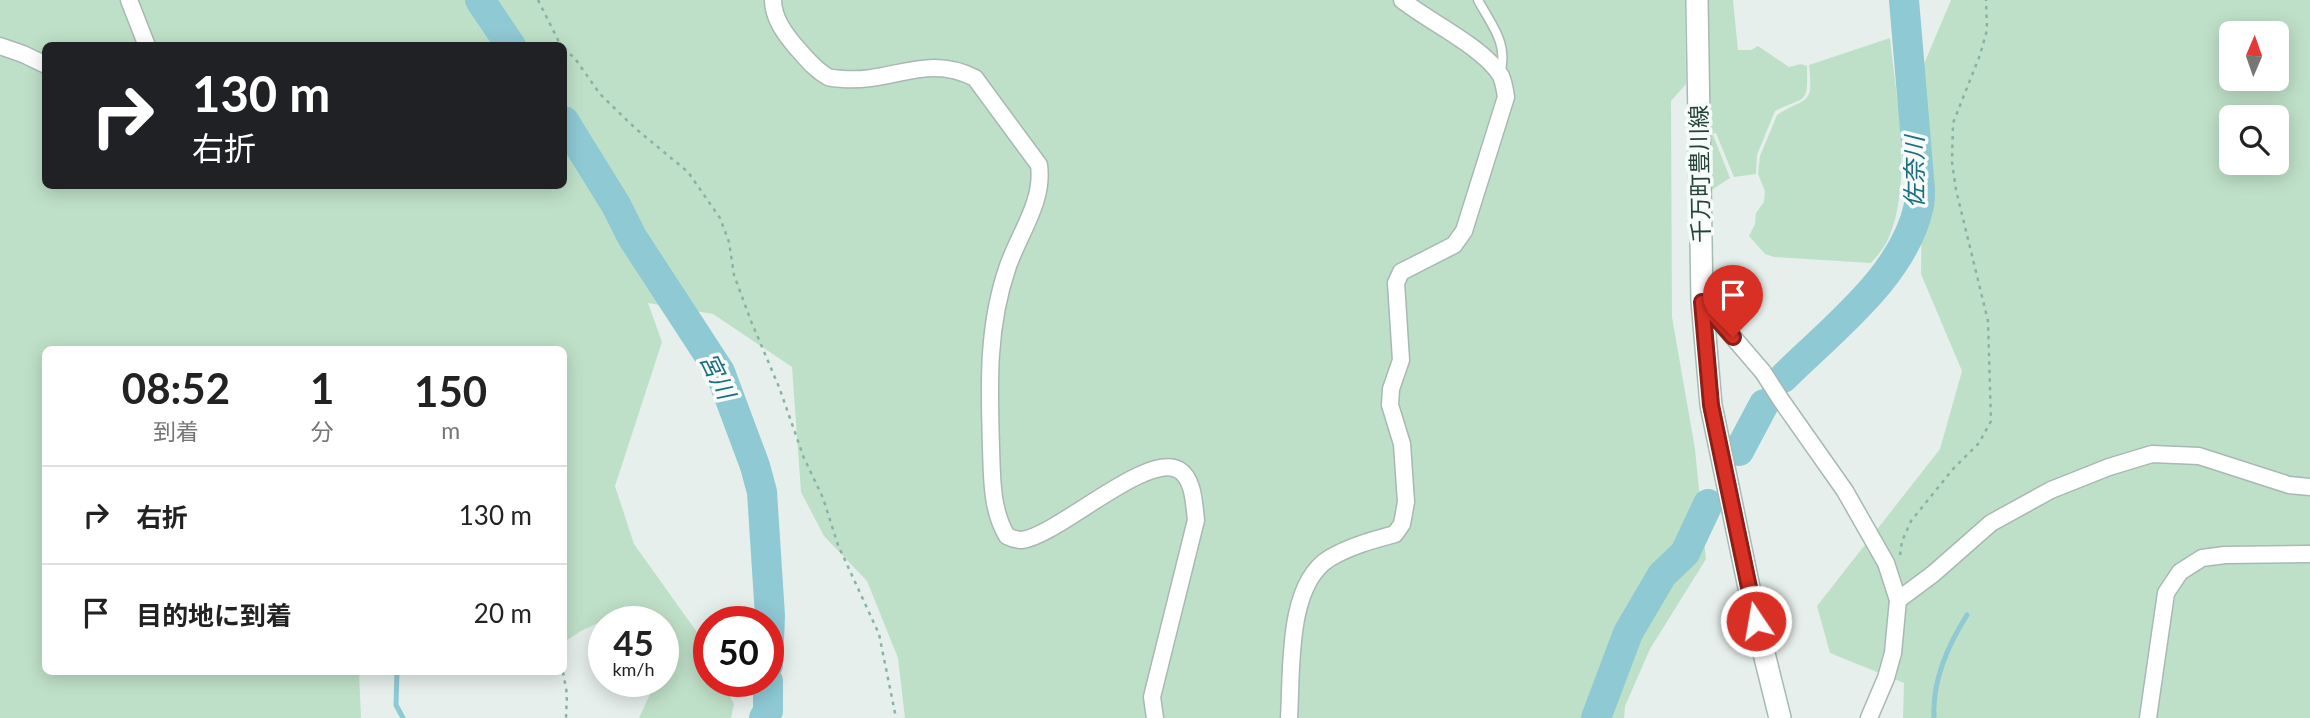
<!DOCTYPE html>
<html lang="ja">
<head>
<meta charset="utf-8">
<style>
	body { margin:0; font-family:Lato,"Noto Sans JP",sans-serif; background:#f6f6f6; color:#222; height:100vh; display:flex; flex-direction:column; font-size:26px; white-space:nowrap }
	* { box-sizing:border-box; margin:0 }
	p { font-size:23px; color:#767676 }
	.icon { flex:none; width:38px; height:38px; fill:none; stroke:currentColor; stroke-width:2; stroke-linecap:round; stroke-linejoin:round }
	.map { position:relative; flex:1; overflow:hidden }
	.details { position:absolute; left:42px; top:346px; width:525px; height:329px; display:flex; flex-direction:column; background:#fff; border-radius:10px; box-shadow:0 4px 18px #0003 }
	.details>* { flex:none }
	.banner { position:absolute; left:42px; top:42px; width:525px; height:147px; border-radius:10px; box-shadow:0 4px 18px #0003; background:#202124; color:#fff; overflow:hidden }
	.needle { width:46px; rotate:2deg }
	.controls { position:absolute; left:2219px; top:21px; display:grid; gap:14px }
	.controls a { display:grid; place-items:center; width:70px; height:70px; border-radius:10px; background:#fff; box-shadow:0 4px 18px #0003; font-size:35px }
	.speed { position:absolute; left:588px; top:606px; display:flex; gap:14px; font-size:35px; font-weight:700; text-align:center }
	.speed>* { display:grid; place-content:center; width:91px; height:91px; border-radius:50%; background:#fff; box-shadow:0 4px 18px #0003; line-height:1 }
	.speed small { font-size:18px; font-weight:400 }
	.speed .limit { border:10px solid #d22; background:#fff; color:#111 }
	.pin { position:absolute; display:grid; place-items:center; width:60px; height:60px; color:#fff; margin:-72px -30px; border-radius:50% 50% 50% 0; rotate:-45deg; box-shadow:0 0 7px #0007 }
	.pin .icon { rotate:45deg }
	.me { position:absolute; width:77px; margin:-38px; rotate:348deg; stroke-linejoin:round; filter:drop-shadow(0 0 5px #0008) }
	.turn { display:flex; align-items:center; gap:24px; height:147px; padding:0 35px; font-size:32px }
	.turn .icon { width:91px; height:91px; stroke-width:2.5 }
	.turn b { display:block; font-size:49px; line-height:60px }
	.eta { display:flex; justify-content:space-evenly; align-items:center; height:119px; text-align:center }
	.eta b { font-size:42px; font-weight:700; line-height:49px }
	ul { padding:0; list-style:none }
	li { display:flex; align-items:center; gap:21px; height:98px; padding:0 35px; border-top:2px solid #e0e0e0 }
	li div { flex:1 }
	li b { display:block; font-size:26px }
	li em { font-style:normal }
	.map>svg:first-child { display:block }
</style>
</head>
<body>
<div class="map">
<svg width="2310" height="718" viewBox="0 0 2310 718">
	<rect width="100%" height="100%" fill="#e6efeb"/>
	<g fill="#bfe0c8" fill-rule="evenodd">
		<path d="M0 0H1685L1686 84 1671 101 1672 317 1695 449 1706 559 1650 649 1625 706 1624 718H905L898 658 867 581 824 536 801 492 792 367 713 314 648 303 662 342 615 486 634 544 699 635 709 654V681H722L734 704 731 718H639L656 681H663V621H637L625 610 581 631 564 642V350H46V672H359L361 718H0ZM46 46H564V186H46Z"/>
		<path d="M1704 0H1733L1738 50H1751L1758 46 1789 67 1801 64 1807 66C1808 107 1806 95 1775 111L1757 155 1756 174 1734 177 1716 133 1706 135Z"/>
		<path d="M1951 0H2310V718H1903L1904 683 1830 653 1817 606 1940 449 1962 371 1921 274 1924 64ZM2231 33H2277V79H2231ZM2231 117H2277V163H2231Z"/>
		<path d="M1890 38C1896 98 1913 180 1889 237 1885 247 1878 255 1871 263L1774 257 1765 254 1749 236 1755 224 1756 213 1764 202 1765 191 1758 174 1760 156 1777 115C1806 96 1814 107 1809 65Z"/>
		<polygon points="1713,135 1730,178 1707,193 1706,136"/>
	</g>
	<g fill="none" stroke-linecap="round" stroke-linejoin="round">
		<g stroke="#8ec9d4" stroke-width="5">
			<polyline points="397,672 396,705 403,718"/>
			<path d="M1934 718C1932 682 1948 645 1967 615"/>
		</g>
		<g stroke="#8ec9d4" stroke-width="30">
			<polyline points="480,0 511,46"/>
			<polyline points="564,121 616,205 632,237 720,372 755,466 762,492 770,616 768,665"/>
			<path d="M1783 378C1831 330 1905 275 1919 205 1921 196 1920 186 1919 178L1904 0"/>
			<polyline points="1739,451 1764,404"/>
			<polyline points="764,718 768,711 768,681"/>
			<polyline points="1596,718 1628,633 1662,575 1685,553 1708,504"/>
		</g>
		<g stroke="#a8b8b2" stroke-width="11">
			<path id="lane" d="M1478 0C1492 26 1509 44 1500 74"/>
		</g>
		<g stroke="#a8b8b2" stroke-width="19">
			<g id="street">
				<polyline points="129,0 147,46"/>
				<path d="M773 0C773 18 785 34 796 47 806 58 815 70 828 77 833 79 838 78 843 79 892 83 927 53 975 78L1039 165C1044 201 1020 232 1008 266 987 326 989 385 991 447 992 476 991 510 1007 536 1011 538 1017 540 1022 540 1057 536 1147 451 1179 470 1194 479 1194 505 1196 520L1152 697 1155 718"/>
				<polyline points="0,46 23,54 46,65"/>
				<polyline points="1702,301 1763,372 1781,400 1845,491 1886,563 1898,600 1893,653 1886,678 1869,718"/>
				<polyline points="1898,600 1933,574 1991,523 2051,490 2109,467 2152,454 2199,456 2289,485 2310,487"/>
				<path d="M1289 718C1292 672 1286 584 1330 558 1350 546 1373 540 1395 534L1402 524 1406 502 1402 444 1390 405 1391 389 1401 360 1396 283 1401 272 1454 245 1464 231 1506 97C1505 90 1504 83 1501 76 1485 48 1428 21 1402 0"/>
				<polyline points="2148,718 2166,593 2180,572 2202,558 2225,555 2310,554"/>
			</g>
		</g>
		<g stroke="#a4bbb3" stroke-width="24">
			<polyline id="secondary" points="1697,0 1702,301 1711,405 1756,621 1780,718"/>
		</g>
		<g stroke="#86b3a5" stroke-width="2.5" stroke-dasharray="3.5 5" stroke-linecap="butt">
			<polyline points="538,0 561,46"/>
			<polyline points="564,48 576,60 600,94 636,129 688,172 720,218 729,242 734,275 751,321 779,387 804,458 823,498 838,545 879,634 896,718"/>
			<polyline points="1900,555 1902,541 1911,521 1953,469 1979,443 1991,421 1988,321 1956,190 1952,162 1953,123 1980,55 1987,30 1986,0"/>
			<polyline points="563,672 567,694 566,718"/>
		</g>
		<use href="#lane" stroke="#fff" stroke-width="8"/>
		<use href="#street" stroke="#fff" stroke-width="16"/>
		<use href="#secondary" stroke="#fff" stroke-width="21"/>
	</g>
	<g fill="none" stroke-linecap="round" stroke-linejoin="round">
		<g stroke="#8d1f18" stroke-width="18">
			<polyline id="route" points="1733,337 1702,302 1711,405 1756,621"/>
		</g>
		<use href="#route" stroke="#d93025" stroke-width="12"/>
	</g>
	<g text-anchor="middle" stroke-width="7" stroke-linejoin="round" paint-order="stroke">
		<g font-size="23" fill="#24423a" stroke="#f7fbf9">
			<text transform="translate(1700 174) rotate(-91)" y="8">千万町豊川線</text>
		</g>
		<g font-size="24" font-style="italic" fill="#1c6f80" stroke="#f7fbf9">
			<text transform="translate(1915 172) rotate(-90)" y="8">佐奈川</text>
			<text transform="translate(717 376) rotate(64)" y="8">宮川</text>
		</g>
	</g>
</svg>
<div class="controls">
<a><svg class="needle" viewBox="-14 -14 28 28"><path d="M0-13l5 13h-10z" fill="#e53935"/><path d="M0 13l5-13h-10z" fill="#767676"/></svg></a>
<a><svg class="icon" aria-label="search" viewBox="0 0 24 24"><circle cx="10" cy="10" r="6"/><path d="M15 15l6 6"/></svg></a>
</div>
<div class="speed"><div>45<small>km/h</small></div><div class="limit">50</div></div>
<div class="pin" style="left:1733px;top:337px;background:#d93025"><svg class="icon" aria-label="arrive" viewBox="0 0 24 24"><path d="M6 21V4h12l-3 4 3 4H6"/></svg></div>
<svg class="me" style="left:1756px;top:621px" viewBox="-20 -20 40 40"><circle r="17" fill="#d93025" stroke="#fff" stroke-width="3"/><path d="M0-11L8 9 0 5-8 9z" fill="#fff"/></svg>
<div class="banner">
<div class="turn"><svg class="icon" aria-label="right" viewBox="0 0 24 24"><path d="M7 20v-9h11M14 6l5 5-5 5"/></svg><div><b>130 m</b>右折</div></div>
</div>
<section class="details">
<div class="eta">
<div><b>08:52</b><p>到着</p></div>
<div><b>1</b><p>分</p></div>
<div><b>150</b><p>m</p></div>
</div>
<ul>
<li><svg class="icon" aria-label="right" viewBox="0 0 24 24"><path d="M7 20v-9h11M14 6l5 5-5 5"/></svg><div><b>右折</b></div><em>130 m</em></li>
<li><svg class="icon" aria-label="arrive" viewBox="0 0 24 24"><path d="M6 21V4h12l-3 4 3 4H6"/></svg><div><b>目的地に到着</b></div><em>20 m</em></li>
</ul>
</section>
</div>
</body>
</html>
